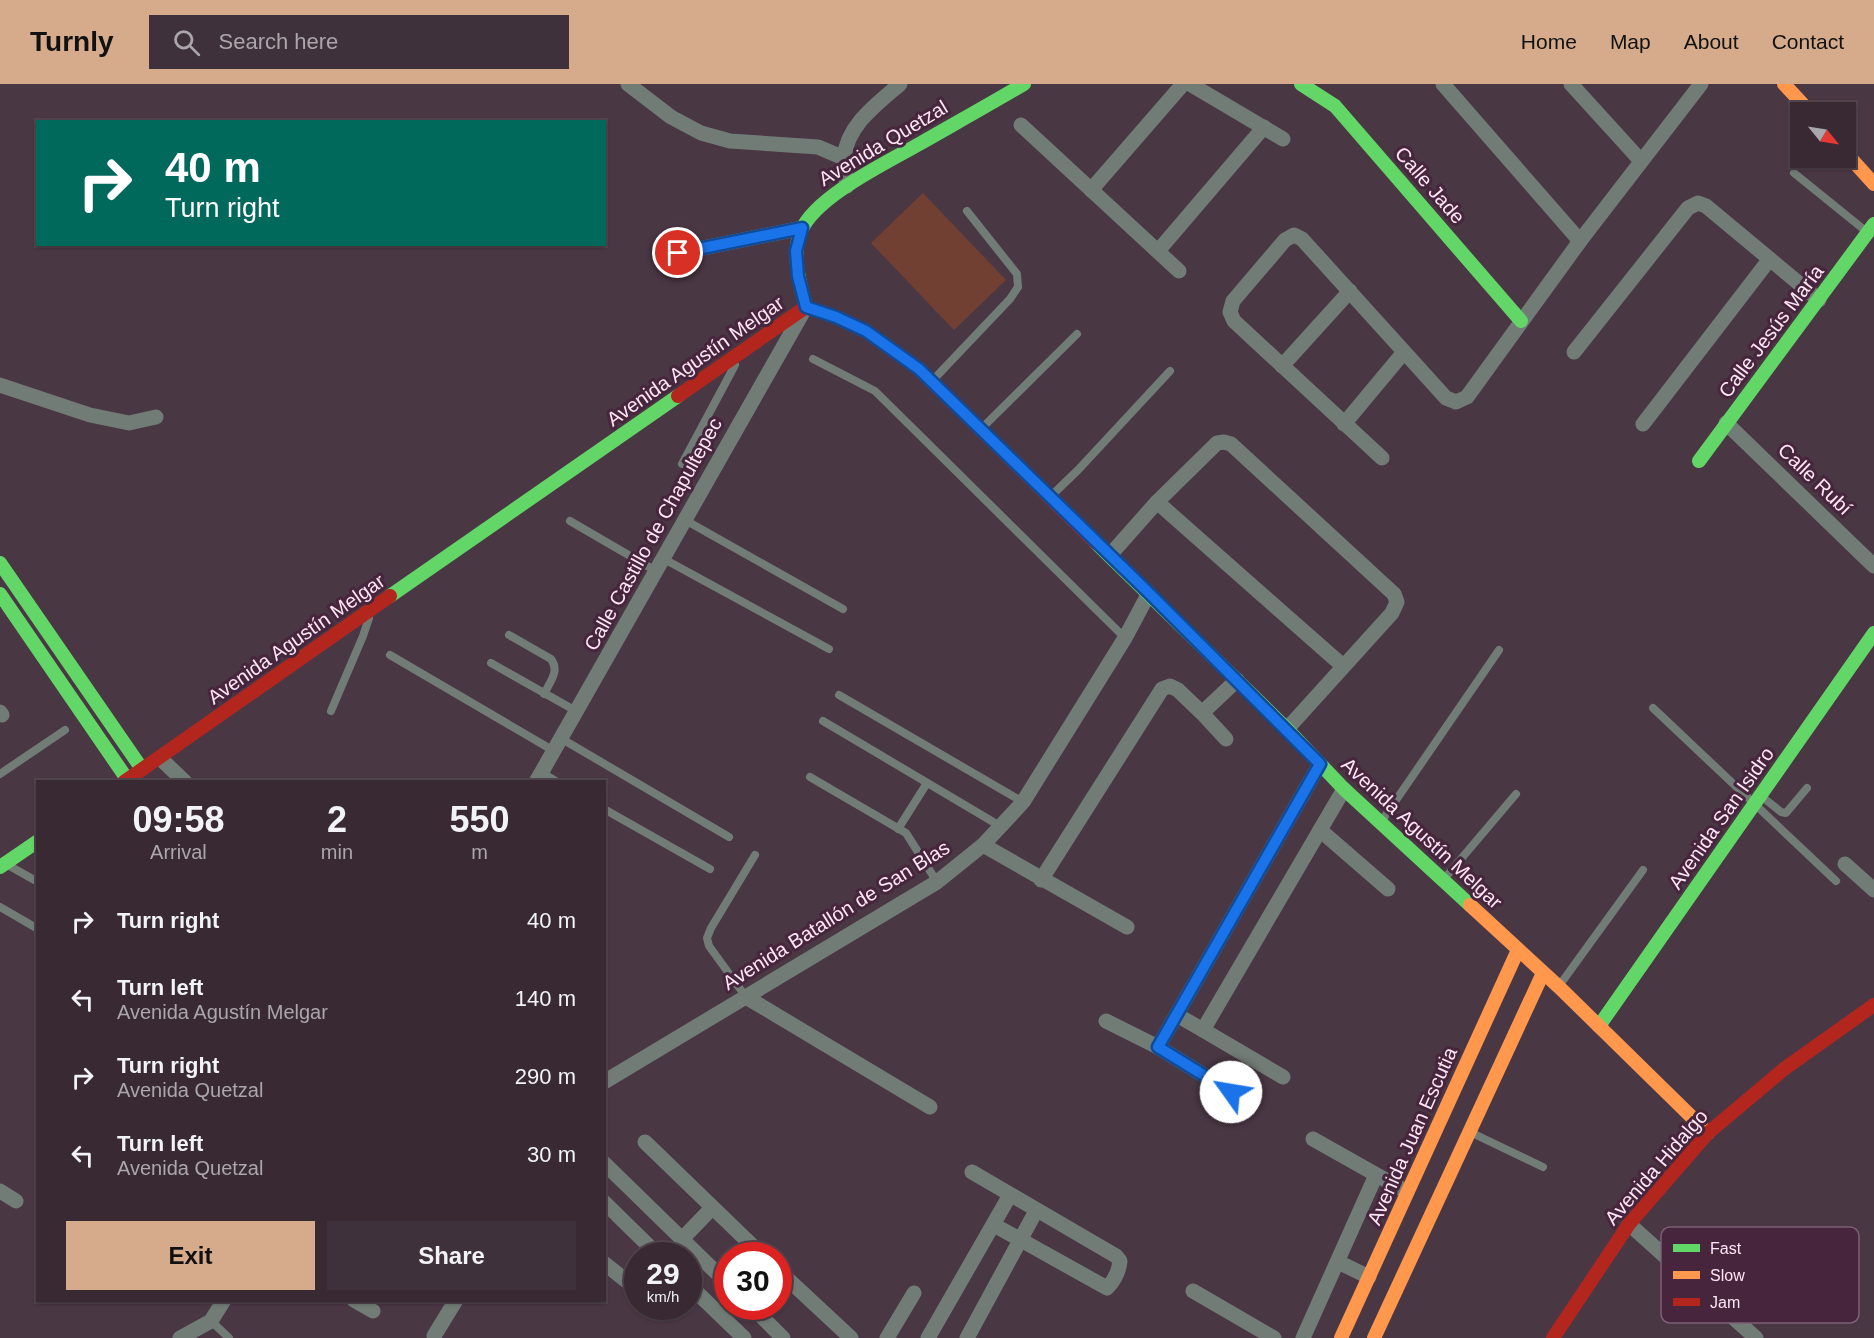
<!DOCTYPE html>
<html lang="en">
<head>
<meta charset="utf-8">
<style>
	body { margin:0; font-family:Helvetica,sans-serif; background:#3f313b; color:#f1f3f6; height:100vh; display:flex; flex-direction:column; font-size:22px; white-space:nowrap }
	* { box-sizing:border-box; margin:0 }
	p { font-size:20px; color:#aba6ac }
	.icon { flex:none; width:33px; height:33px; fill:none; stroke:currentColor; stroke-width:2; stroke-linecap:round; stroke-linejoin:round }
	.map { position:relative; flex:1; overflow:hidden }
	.details { position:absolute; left:36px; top:696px; width:570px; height:522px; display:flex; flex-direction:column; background:#382933; border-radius:0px; box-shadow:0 2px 4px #0004,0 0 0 2px #52454e }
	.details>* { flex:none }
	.top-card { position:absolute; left:36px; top:36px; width:570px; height:126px; border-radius:0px; box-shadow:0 2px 4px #0004,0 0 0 2px #52454e; background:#00695c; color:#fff; overflow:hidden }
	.needle { width:39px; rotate:120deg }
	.fabs { position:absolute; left:1790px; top:18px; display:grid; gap:12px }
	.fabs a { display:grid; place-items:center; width:66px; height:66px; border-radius:0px; background:#382933; box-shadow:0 2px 4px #0004,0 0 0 2px #52454e; font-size:30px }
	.speed { position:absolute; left:624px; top:1158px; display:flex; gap:12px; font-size:30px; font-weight:700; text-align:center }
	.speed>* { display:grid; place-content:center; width:78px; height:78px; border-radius:50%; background:#382933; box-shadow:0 2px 4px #0004,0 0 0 2px #52454e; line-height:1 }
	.speed small { font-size:15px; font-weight:400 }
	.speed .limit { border:9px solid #d22; background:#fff; color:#111 }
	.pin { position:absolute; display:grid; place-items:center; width:51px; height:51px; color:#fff; margin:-26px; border:3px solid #fff; border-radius:50%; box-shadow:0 2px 6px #0007 }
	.me { position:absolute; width:66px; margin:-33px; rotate:302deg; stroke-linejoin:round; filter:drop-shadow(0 0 4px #0008) }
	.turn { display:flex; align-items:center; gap:21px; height:126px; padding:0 30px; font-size:27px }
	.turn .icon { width:78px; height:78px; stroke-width:2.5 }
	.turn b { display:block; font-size:42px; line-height:51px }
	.eta { display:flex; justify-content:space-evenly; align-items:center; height:102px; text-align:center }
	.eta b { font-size:36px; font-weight:700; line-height:42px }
	.button { display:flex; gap:12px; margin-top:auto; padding:12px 30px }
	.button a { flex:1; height:69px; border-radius:0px; background:#d6ab8b; color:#111; font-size:24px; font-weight:700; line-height:69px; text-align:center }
	.button a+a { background:#3f313b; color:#f1f3f6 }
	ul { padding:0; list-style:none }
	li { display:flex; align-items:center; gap:18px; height:78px; padding:0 30px }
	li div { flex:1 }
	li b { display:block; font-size:22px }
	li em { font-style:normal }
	header { display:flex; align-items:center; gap:36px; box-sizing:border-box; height:84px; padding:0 30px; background:#d6ab8b; color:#111 }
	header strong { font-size:28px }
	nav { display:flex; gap:33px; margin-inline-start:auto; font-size:21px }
	.search { width:420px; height:54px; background:#3f313b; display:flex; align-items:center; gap:15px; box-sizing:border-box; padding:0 21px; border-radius:0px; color:#aba6ac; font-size:22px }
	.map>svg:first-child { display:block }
</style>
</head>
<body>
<header>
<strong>Turnly</strong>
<div class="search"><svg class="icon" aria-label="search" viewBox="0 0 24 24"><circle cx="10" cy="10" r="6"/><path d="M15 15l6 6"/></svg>Search here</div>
<nav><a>Home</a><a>Map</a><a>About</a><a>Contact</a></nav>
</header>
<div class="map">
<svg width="1874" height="1254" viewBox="0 0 1874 1254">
	<rect width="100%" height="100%" fill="#4a3744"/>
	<polygon fill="#724032" points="923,109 1006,196 954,246 871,159"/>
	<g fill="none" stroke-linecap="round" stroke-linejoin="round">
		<g stroke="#727c76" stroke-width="8">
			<polyline points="1794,89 1867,148"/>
			<polyline points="813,275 875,307 1125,554"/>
			<polyline points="933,296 1010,215 1018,203 1017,190 967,127"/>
			<polyline points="982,344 1077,250"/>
			<polyline points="682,380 735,281"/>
			<polyline points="1051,412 1078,386 1170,287"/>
			<polyline points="685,436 843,525"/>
			<polyline points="570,437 656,487"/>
			<polyline points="664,475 829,565"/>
			<path d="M509 551 551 575C560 587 550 598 544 610"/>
			<polyline points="390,571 554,667"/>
			<polyline points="491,579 576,627"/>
			<polyline points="839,611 1023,718"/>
			<polyline points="1653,624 1836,797"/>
			<polyline points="331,627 363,552 369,534"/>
			<polyline points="823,637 1000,742"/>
			<polyline points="562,655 729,753"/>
			<polyline points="541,688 557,698"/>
			<polyline points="0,690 65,646"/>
			<polyline points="810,693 906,749 937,798"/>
			<polyline points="1761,712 1781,728 1786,729 1807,704"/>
			<polyline points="604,725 710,785"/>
			<polyline points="1381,738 1499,566"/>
			<polyline points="898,745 927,699"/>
			<polyline points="6,780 38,798"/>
			<polyline points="1444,795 1516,710"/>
			<polyline points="0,823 38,845"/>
			<polyline points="1559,902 1643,786"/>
			<polyline points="746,913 709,862 707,854 711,844 755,771"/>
			<polyline points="1472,1049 1543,1083"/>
			<polyline points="211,1237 229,1254"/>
		</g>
		<g stroke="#727c76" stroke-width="15">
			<polyline points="628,0 671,33 701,49 730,57 818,63 844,74"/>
			<polyline points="1190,0 1283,55"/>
			<polyline points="1443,0 1580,157"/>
			<polyline points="1571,0 1641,77"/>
			<polyline points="1021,41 1179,187"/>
			<path d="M847 102C846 93 843 83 844 74 847 41 877 20 900 0"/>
			<polyline points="1091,106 1183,0"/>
			<polyline points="1158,167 1264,43"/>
			<polyline points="678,169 802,144"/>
			<polyline points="1574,268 1688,124 1698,119 1706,122 1819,216"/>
			<polyline points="1282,282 1350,207"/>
			<polyline points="0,301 90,331 129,339 156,333"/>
			<polyline points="1726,339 1874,482"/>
			<polyline points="1344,340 1404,268"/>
			<polyline points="1643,340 1769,176"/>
			<polyline points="1382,374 1234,237 1230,228 1233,217 1285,156 1294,151 1302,155 1446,314 1456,318 1467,313 1580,157 1701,0"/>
			<polyline points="1157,418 1343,582"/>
			<polyline points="1110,471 1157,418 1217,359 1224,358 1231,360 1394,510 1397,518 1392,529 1287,645"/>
			<polyline points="0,628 2,631"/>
			<polyline points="1202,629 1226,655"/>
			<polyline points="160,674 185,698"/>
			<polyline points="536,698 803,228"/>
			<polyline points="1320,746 1388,805"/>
			<polyline points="983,761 1127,843"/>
			<polyline points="1845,780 1874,806"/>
			<polyline points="1041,796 1162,605 1170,602 1178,606 1202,629 1237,596"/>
			<polyline points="746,913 930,1023"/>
			<polyline points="1177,931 1203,946"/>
			<polyline points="1106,937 1158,963 1231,1008"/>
			<polyline points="1158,963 1320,680"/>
			<polyline points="1283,993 1203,946 1344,705"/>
			<polyline points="604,998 937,798 983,761 1023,718 1125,554 1149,509"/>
			<polyline points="1313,1055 1407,1108"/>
			<polyline points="645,1058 763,1172"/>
			<polyline points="604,1079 728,1200"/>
			<path d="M972 1088 1116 1172 1120 1177C1119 1187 1114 1197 1107 1204L994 1141"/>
			<polyline points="0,1107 16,1117"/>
			<polyline points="604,1118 659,1172"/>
			<polyline points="1629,1140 1756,1254"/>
			<polyline points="682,1155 712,1124"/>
			<polyline points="1338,1178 1369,1193"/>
			<polyline points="604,1179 634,1203"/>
			<polyline points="778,1186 851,1254"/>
			<polyline points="688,1200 744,1254"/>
			<polyline points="1193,1207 1274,1254"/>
			<polyline points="354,1216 373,1227"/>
			<polyline points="751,1222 783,1254"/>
			<polyline points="434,1252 456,1216"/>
			<polyline points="180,1254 211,1237 224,1216"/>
			<polyline points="887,1254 914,1209"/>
			<polyline points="928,1254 1010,1111"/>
			<polyline points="967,1254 1036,1127"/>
			<polyline points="1303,1254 1376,1091"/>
		</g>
		<g stroke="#63d668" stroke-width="14">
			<polyline points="1301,0 1335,22 1521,237"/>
			<path d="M806 223C800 200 791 170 801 147 816 112 888 78 921 59 956 39 990 20 1024 0"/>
			<polyline points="1699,377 1874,140"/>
			<polyline points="1096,459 1287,645 1344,705 1470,821"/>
			<polyline points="0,479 142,685"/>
			<polyline points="0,510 127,695"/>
			<polyline points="390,512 678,312"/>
			<polyline points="0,783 38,757"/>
			<polyline points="1599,942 1874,549"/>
		</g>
		<g stroke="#ff974d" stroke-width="14">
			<polyline points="1784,0 1810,28"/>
			<polyline points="1845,68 1874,100"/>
			<polyline points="1470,821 1559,903 1708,1049"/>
			<polyline points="1341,1254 1518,866"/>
			<polyline points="1374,1254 1543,889"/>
		</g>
		<g stroke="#b3261e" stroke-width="14">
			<polyline points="806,223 836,233 866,247 919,285 1096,459"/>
			<polyline points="678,312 806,223"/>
			<polyline points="124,698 390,512"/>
			<polyline points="1553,1254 1629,1140 1708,1049 1784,985 1874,921"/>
		</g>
	</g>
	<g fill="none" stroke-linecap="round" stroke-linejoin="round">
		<g stroke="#114b97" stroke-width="15">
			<polyline id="route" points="678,169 802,144 796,167 798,192 806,223 836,233 866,247 919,285 1149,509 1320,680 1158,963 1231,1008"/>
		</g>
		<use href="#route" stroke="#1a73e8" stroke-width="10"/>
	</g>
	<g text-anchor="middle" stroke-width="6" stroke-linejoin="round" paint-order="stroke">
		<g font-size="20" fill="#fde6f5" stroke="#47253d">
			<text transform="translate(883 59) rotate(-31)" y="7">Avenida Quetzal</text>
			<text transform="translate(1430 101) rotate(49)" y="7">Calle Jade</text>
			<text transform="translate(1771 247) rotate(-53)" y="7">Calle Jesús María</text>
			<text transform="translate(695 277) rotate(-35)" y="7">Avenida Agustín Melgar</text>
			<text transform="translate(1815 395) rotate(44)" y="7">Calle Rubí</text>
			<text transform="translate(653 450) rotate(-61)" y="7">Calle Castillo de Chapultepec</text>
			<text transform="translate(296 555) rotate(-35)" y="7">Avenida Agustín Melgar</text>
			<text transform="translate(1721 734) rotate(-55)" y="7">Avenida San Isidro</text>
			<text transform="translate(1422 749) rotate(43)" y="7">Avenida Agustín Melgar</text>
			<text transform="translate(836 831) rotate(-32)" y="7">Avenida Batallón de San Blas</text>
			<text transform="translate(1412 1052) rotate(-66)" y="7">Avenida Juan Escutia</text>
			<text transform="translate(1656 1083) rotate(-49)" y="7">Avenida Hidalgo</text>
		</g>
	</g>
	<rect x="1661" y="1143" width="198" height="96" rx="9" fill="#47253d" stroke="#7e5f74" stroke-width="1.5"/>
	<rect x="1673" y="1160" width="27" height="8" fill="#63d668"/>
	<rect x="1673" y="1187" width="27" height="8" fill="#ff974d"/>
	<rect x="1673" y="1214" width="27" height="8" fill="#b3261e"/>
	<g font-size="16" fill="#fde6f5">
		<text x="1710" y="1170">Fast</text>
		<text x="1710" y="1197">Slow</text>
		<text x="1710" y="1224">Jam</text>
	</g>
</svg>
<div class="fabs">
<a><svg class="needle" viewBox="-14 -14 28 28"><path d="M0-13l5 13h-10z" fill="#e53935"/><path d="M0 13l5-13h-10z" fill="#aba6ac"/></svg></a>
</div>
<div class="speed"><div>29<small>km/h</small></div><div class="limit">30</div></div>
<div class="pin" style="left:678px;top:169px;background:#d93025"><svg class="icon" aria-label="arrive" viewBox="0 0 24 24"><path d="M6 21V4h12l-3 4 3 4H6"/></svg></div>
<svg class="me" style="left:1231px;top:1008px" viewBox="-20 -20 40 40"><circle r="19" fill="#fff"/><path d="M0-13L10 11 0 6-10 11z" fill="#1a73e8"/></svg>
<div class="top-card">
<div class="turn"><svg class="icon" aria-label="right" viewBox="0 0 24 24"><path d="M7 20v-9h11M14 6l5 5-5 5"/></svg><div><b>40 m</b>Turn right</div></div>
</div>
<section class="details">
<div class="eta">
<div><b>09:58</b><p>Arrival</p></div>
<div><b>2</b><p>min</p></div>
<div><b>550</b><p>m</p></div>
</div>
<ul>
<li><svg class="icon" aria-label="right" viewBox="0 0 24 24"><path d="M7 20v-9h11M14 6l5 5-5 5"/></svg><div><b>Turn right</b></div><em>40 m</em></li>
<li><svg class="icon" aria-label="left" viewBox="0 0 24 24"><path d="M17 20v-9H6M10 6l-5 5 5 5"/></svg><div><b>Turn left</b><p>Avenida Agustín Melgar</p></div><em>140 m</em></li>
<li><svg class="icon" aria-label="right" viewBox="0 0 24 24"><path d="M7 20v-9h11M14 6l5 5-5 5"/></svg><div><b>Turn right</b><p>Avenida Quetzal</p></div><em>290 m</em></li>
<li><svg class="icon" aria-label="left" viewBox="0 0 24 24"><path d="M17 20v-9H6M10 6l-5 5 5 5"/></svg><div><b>Turn left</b><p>Avenida Quetzal</p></div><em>30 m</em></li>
</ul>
<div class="button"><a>Exit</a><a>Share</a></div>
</section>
</div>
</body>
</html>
